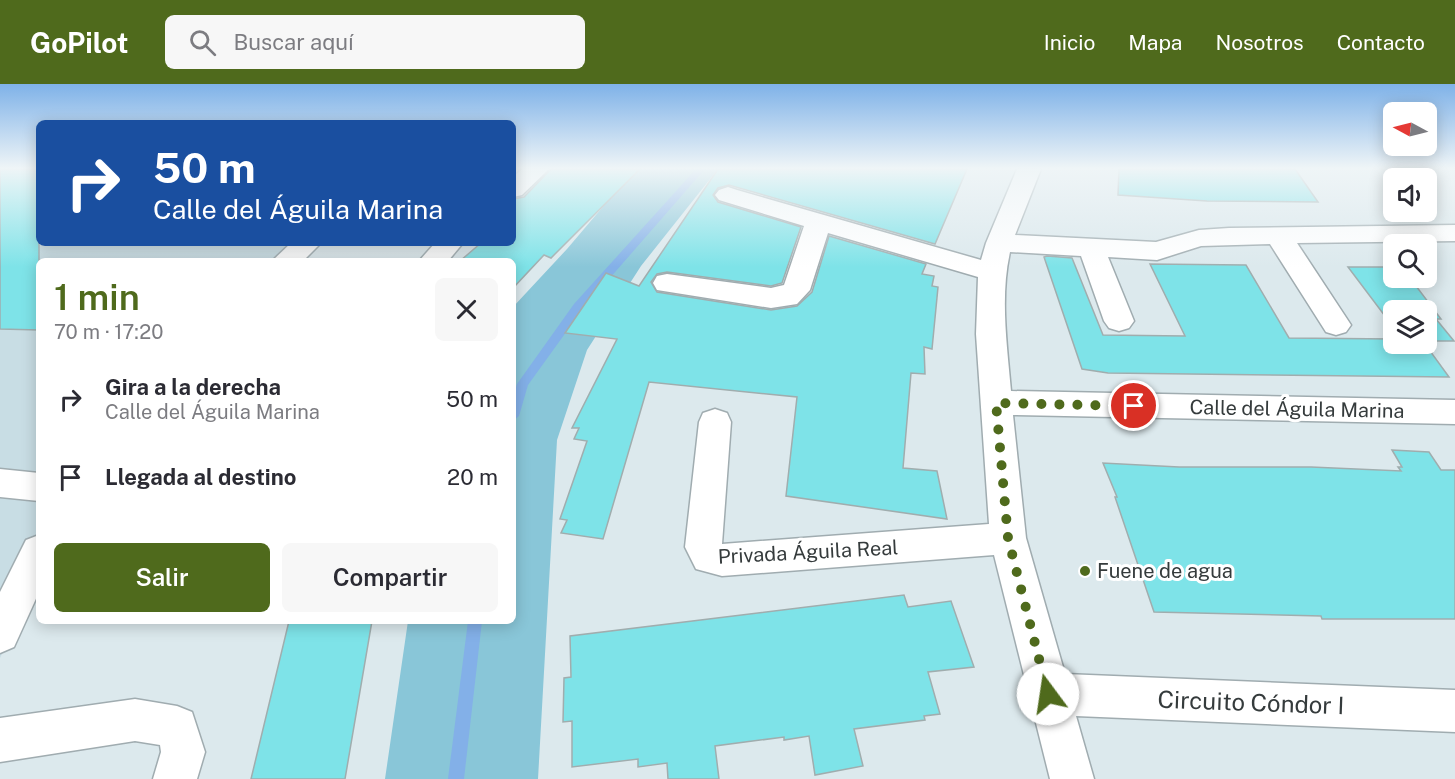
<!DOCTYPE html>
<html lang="es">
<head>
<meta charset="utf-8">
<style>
	body { margin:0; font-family:"Public Sans",sans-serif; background:#f7f7f7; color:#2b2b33; height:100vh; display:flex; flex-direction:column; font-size:22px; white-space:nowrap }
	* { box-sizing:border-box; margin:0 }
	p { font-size:20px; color:#7c7c81 }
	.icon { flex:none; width:33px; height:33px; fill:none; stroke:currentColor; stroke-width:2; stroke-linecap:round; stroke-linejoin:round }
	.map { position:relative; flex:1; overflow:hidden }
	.side { position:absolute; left:36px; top:174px; width:480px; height:366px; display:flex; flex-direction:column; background:#fff; border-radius:9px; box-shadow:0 3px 15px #0003 }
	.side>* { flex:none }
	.hud { position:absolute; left:36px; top:36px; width:480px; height:126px; border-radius:9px; box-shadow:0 3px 15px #0003; background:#1a4fa0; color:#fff; overflow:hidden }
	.needle { width:39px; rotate:277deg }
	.buttons { position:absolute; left:1383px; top:18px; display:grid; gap:12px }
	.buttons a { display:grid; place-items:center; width:54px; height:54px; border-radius:9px; background:#fff; box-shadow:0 3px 15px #0003; font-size:30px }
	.pin { position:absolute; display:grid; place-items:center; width:51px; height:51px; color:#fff; margin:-26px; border:3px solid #fff; border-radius:50%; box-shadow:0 2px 6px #0007 }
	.me { position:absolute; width:66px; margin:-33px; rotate:346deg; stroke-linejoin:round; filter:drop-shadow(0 0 4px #0008) }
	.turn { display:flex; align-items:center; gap:21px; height:126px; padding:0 18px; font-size:27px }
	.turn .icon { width:78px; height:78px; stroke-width:2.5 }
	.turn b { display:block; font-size:42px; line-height:51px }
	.round { display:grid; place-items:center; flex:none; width:63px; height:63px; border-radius:9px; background:#f7f7f7 }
	.headline { display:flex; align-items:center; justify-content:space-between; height:102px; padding:0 18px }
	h1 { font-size:36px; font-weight:600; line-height:45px; color:#4f6a1c }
	.primary-button { display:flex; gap:12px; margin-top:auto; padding:12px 18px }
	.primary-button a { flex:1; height:69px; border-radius:9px; background:#4f6a1c; color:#fff; font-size:24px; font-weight:600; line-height:69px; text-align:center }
	.primary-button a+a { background:#f7f7f7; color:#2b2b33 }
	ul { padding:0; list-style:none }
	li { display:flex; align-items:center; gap:18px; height:78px; padding:0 18px }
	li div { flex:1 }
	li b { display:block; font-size:22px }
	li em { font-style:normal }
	header { display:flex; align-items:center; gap:36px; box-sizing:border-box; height:84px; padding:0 30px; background:#4f6a1c; color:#fff }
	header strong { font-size:28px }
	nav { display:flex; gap:33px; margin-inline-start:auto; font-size:21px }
	.search { width:420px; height:54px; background:#f7f7f7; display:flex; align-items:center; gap:15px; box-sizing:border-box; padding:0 21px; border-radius:9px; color:#7c7c81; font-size:22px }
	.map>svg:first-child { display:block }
</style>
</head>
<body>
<header>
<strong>GoPilot</strong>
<div class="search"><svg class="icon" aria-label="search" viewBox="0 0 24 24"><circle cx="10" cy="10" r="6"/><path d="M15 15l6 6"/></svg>Buscar aquí</div>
<nav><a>Inicio</a><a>Mapa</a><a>Nosotros</a><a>Contacto</a></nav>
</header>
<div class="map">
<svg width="1455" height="695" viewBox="0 0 1455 695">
	<rect width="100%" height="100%" fill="#dce9ed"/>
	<polygon fill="#c8dde4" points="0,85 39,159 312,159 291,177 39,177 39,492 0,574"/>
	<polygon fill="#89c6d8" points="635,85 718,85 641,182 587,266 557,356 538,695 385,695 408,537 513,537 513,223 567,165"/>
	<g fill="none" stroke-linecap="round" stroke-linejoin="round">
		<g fill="#83b0e8" fill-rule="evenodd">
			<polygon points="696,85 705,85 582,226 528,301 519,332 513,337 513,313 517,300 574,220"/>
			<polygon points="468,537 482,537 464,695 448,695"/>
		</g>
	</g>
	<g fill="#7ee3e8" stroke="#a0adae" stroke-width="1.5">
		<polygon points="0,85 39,85 39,246 0,245"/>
		<polygon points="551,85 640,85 551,174 544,171 513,204 513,177 460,177 481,159 513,159 513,115 524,113"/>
		<polygon points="718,85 967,85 935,160 729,101 718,104 713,111 718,118 801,143 782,199 771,202 667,188 657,190 651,198 657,208 771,226 797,222 812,208 829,152 926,180 922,190 934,192 932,202 938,203 932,265 924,263 925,290 911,289 903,384 937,387 947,435 786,412 797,313 649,298 603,455 561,449 567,436 560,435 587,357 574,355 579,344 572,344 617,255 565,249 606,189 639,202"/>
		<polygon points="1119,85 1295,85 1318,118 1207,117 1118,111"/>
		<polygon points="1047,172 1072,174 1103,251 1185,252 1150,180 1246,181 1289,254 1394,255 1394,260 1425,260 1449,293 1108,289 1082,285 1044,173"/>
		<polygon points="1348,183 1394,183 1394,194 1410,194 1441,235 1436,235 1454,257 1426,257 1426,226 1394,226 1394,244"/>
		<polygon points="1392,366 1429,368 1441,386 1455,386 1455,535 1322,535 1321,532 1154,528 1115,413 1117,413 1103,379 1179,383 1311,383 1401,387 1398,383 1402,383"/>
		<polygon points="904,511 908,523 951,517 974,583 928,588 940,630 924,632 925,636 854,645 863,682 815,691 809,652 784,656 784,653 715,662 719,695 668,695 667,679 638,683 638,675 572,683 572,637 563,638 564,594 571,593 570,552"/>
		<polygon points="289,537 372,537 345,695 251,695"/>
	</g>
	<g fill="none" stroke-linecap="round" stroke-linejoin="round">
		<g stroke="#a0acb0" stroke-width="3">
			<g id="minor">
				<polygon points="522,85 549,85 522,111 513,113 513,93"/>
				<path d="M1017 85H1041L1015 151 1156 158 1199 146 1229 144 1455 141V157L1297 159 1351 241 1346 248 1336 251 1326 248 1270 160 1201 162 1157 176 1108 173 1134 237 1129 244 1119 247 1109 244 1104 237 1081 172 1010 168C1000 213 1007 261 1011 307L1455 316V340L1013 331 1026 454 1065 590 1455 606V648L1076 632 1094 695H1050L994 471 722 492 696 485 685 463 699 338 703 329 715 325 727 329 731 338 722 460 989 440 976 250 978 193 828 149 810 206 797 220 771 224 657 206 653 199 657 192 667 190 771 204 784 201 804 142 719 116 715 111 719 106 728 103 737 106 981 176 986 159Z"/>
				<polygon points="435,159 463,159 448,177 419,177"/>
				<polygon points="0,385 39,389 39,417 0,413"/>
				<polygon points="135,615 177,622 192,628 205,668 197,695 153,695 161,668 160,661 135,657 0,678 0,634"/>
			</g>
		</g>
		<g stroke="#a0acb0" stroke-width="3">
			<g id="major">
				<polygon points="291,159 321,159 303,177 272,177"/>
				<polygon points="39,451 39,508 14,563 0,569 0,508 26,456"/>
			</g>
		</g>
		<use href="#minor" fill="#fff" fill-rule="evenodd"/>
		<use href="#major" fill="#fff" fill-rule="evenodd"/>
	</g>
	<linearGradient id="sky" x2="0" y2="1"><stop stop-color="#7fb2e8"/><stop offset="0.46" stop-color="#eff5f7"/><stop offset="1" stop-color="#eff5f7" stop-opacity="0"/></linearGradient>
	<rect width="1455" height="183" fill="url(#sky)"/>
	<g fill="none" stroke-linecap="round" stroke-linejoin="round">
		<polyline stroke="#4f6a1c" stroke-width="10" stroke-dasharray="0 18" points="1048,610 1008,454 996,319 1134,322"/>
	</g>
	<circle fill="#4f6a1c" stroke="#fff" stroke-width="2" cx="1085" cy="487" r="6"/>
	<g text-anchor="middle" stroke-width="6" stroke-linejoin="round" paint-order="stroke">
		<g font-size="20" fill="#353b3c" stroke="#fff">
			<text transform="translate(1297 325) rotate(1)" y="7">Calle del Águila Marina</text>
			<text transform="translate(808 468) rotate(-3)" y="7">Privada Águila Real</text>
		</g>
		<g font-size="20" fill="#353b3c" stroke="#fff" text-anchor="start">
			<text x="1097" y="494">Fuene de agua</text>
		</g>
		<g font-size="24" fill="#353b3c" stroke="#fff">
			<text transform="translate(1251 619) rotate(2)" y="8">Circuito Cóndor I</text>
		</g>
	</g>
</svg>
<div class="buttons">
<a><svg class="needle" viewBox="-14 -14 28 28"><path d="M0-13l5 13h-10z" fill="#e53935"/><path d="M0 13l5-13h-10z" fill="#7c7c81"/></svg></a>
<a><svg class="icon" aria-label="sound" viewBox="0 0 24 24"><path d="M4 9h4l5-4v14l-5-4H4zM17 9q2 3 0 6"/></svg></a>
<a><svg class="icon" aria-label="search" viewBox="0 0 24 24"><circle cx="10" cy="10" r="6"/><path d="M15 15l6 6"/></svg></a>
<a><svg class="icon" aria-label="layers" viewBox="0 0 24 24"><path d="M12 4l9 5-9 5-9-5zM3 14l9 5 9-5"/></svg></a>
</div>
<div class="pin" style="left:1134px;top:322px;background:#d93025"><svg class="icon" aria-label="arrive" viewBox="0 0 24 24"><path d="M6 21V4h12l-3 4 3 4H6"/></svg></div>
<svg class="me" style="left:1048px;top:610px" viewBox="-20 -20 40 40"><circle r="19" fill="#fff"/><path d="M0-13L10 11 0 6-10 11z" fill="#4f6a1c"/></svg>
<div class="hud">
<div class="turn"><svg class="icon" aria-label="right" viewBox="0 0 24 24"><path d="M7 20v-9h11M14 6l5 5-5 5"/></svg><div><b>50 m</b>Calle del Águila Marina</div></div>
</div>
<section class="side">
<div class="headline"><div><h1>1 min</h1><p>70 m · 17:20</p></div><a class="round"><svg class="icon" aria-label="close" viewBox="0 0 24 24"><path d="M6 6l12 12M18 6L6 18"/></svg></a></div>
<ul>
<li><svg class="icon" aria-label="right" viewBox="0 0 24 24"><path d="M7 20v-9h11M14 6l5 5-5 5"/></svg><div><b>Gira a la derecha</b><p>Calle del Águila Marina</p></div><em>50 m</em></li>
<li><svg class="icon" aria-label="arrive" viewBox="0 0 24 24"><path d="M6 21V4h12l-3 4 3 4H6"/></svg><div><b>Llegada al destino</b></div><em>20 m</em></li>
</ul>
<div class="primary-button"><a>Salir</a><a>Compartir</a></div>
</section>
</div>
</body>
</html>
